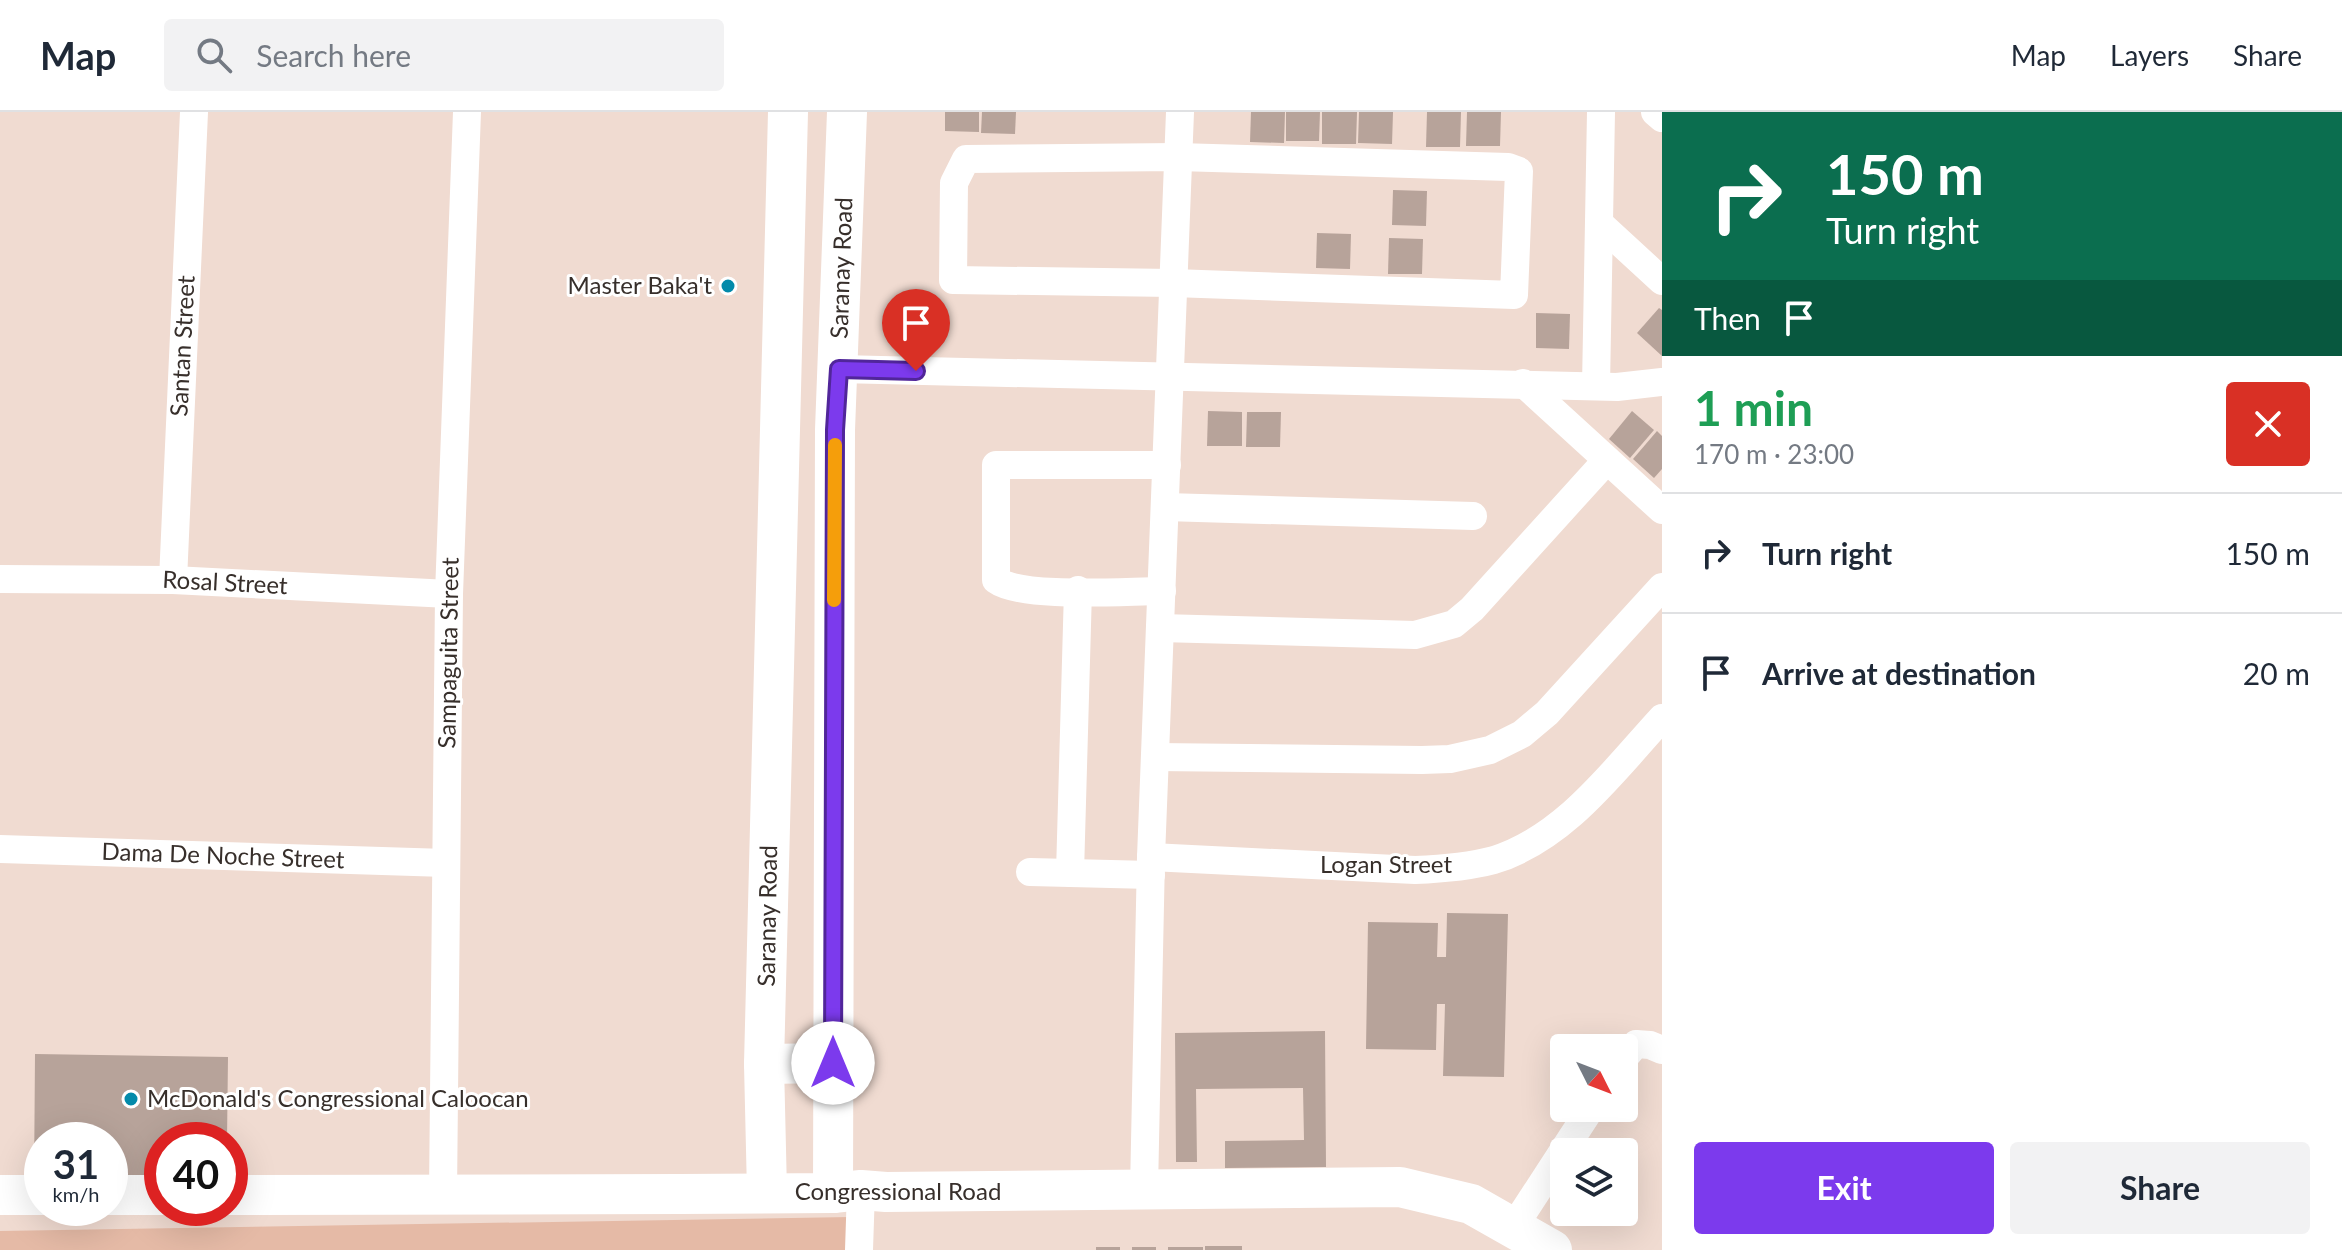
<!DOCTYPE html>
<html lang="en">
<head>
<meta charset="utf-8">
<style>
	body { margin:0; font-family:Lato,sans-serif; background:#f2f2f3; color:#1f2937; height:100vh; display:flex; flex-direction:column; font-size:30px; white-space:nowrap }
	* { box-sizing:border-box; margin:0 }
	p { font-size:26px; color:#747a83 }
	.icon { flex:none; width:44px; height:44px; fill:none; stroke:currentColor; stroke-width:2; stroke-linecap:round; stroke-linejoin:round }
	.map { position:relative; flex:1; overflow:hidden }
	.side { display:flex; flex-direction:column; background:#fff; width:680px }
	.side>* { flex:none }
	.top-card { background:#0b6e4f; color:#fff; overflow:hidden }
	.needle { width:52px; rotate:132deg }
	.tools { position:absolute; left:1550px; top:922px; display:grid; gap:16px }
	.tools a { display:grid; place-items:center; width:88px; height:88px; border-radius:8px; background:#fff; box-shadow:0 8px 32px #0002; font-size:40px }
	.speed { position:absolute; left:24px; top:1010px; display:flex; gap:16px; font-size:40px; font-weight:700; text-align:center }
	.speed>* { display:grid; place-content:center; width:104px; height:104px; border-radius:50%; background:#fff; box-shadow:0 8px 32px #0002; line-height:1 }
	.speed small { font-size:20px; font-weight:400 }
	.speed .limit { border:12px solid #d22; background:#fff; color:#111 }
	.pin { position:absolute; display:grid; place-items:center; width:68px; height:68px; color:#fff; margin:-82px -34px; border-radius:50% 50% 50% 0; rotate:-45deg; box-shadow:0 0 8px #0007 }
	.pin .icon { rotate:45deg }
	.me { position:absolute; width:88px; margin:-44px; rotate:0deg; stroke-linejoin:round; filter:drop-shadow(0 0 6px #0008) }
	.turn { display:flex; align-items:center; gap:28px; height:168px; padding:0 32px; font-size:36px }
	.turn .icon { width:104px; height:104px; stroke-width:2.5 }
	.turn b { display:block; font-size:56px; line-height:68px }
	.then { display:flex; align-items:center; height:76px; padding:0 32px; background:#0003; gap:16px; font-size:30px }
	.round { display:grid; place-items:center; flex:none; width:84px; height:84px; border-radius:8px; background:#f2f2f3 }
	.summary { display:flex; align-items:center; justify-content:space-between; height:136px; padding:0 32px }
	h1 { font-size:48px; font-weight:700; line-height:60px; color:#1e9e55 }
	.primary-button { display:flex; gap:16px; margin-top:auto; padding:16px 32px }
	.primary-button a { flex:1; height:92px; border-radius:8px; background:#7c3aed; color:#fff; font-size:32px; font-weight:700; line-height:92px; text-align:center }
	.primary-button a+a { background:#f2f2f3; color:#1f2937 }
	ul { padding:0; list-style:none }
	li { display:flex; align-items:center; gap:24px; height:120px; padding:0 32px; border-top:2px solid #e0e1e3 }
	li div { flex:1 }
	li b { display:block; font-size:30px }
	li em { font-style:normal }
	header { display:flex; align-items:center; gap:48px; box-sizing:border-box; height:112px; padding:0 40px; background:#fff; border-bottom:2px solid #e0e1e3 }
	header strong { font-size:38px }
	nav { display:flex; gap:44px; margin-inline-start:auto; font-size:28px }
	.search { width:560px; height:72px; background:#f2f2f3; display:flex; align-items:center; gap:20px; box-sizing:border-box; padding:0 28px; border-radius:8px; color:#747a83; font-size:30px }
	main { display:flex; flex:1; min-height:0 }
	.map>svg:first-child { display:block }
</style>
</head>
<body>
<header>
<strong>Map</strong>
<div class="search"><svg class="icon" aria-label="search" viewBox="0 0 24 24"><circle cx="10" cy="10" r="6"/><path d="M15 15l6 6"/></svg>Search here</div>
<nav><a>Map</a><a>Layers</a><a>Share</a></nav>
</header>
<main>
<div class="map">
<svg width="1662" height="1138" viewBox="0 0 1662 1138">
	<rect width="100%" height="100%" fill="#f0dbd1"/>
	<polygon fill="#e5baa6" points="851,1105 850,1138 0,1138 0,1119"/>
	<g fill="#b7a39a">
		<polygon points="945,0 979,0 979,20 945,19"/>
		<polygon points="982,0 1016,0 1015,22 981,21"/>
		<polygon points="1251,0 1285,0 1284,31 1250,30"/>
		<polygon points="1286,0 1320,0 1319,29 1286,29"/>
		<polygon points="1322,0 1357,0 1356,32 1322,32"/>
		<polygon points="1359,0 1393,0 1392,32 1358,31"/>
		<polygon points="1427,0 1461,0 1460,35 1426,35"/>
		<polygon points="1467,0 1501,0 1500,34 1466,34"/>
		<polygon points="1393,78 1427,79 1426,114 1392,113"/>
		<polygon points="1317,121 1351,122 1350,157 1316,156"/>
		<polygon points="1389,126 1423,127 1422,162 1388,162"/>
		<polygon points="1659,196 1662,198 1662,244 1637,221"/>
		<polygon points="1536,201 1570,202 1569,237 1536,236"/>
		<polygon points="1208,299 1242,300 1242,334 1207,334"/>
		<polygon points="1632,299 1654,318 1630,346 1609,327"/>
		<polygon points="1247,300 1281,300 1280,335 1246,335"/>
		<polygon points="1657,319 1662,324 1662,357 1654,366 1633,347"/>
		<polygon points="1447,801 1508,802 1504,965 1443,964 1445,892 1437,892 1436,938 1366,937 1368,810 1438,811 1437,845 1446,845"/>
		<polygon points="1325,919 1326,1055 1225,1056 1225,1029 1304,1028 1303,976 1196,977 1197,1050 1176,1050 1175,921"/>
		<polygon points="35,942 228,945 227,1028 162,1028 162,1070 110,1070 110,1028 42,1028 42,1071 34,1071"/>
		<rect x="1205" y="1134" width="37" height="4"/>
		<rect x="1096" y="1135" width="24" height="3"/>
		<rect x="1132" y="1135" width="24" height="3"/>
		<rect x="1168" y="1135" width="35" height="3"/>
	</g>
	<g fill="none" stroke-linecap="round" stroke-linejoin="round">
		<g stroke="#fff" stroke-width="28">
			<polyline points="1655,0 1662,6"/>
			<polygon points="1178,45 1508,55 1519,59 1514,183 1173,171 953,168 954,71 966,47"/>
			<polyline points="1599,111 1662,169"/>
			<polyline points="839,257 1617,275 1662,270"/>
			<polyline points="1523,271 1662,398"/>
			<polyline points="1596,274 1601,0"/>
			<polyline points="1165,395 1473,404"/>
			<polyline points="0,467 173,468 449,482"/>
			<polyline points="173,468 194,0"/>
			<path d="M1162 479C1125 479 1022 487 996 468V353H1167"/>
			<polyline points="1160,516 1415,523 1454,512 1472,497 1607,348"/>
			<polyline points="1155,645 1422,648 1450,647 1490,638 1522,622 1547,601 1662,475"/>
			<polyline points="0,737 446,751"/>
			<path d="M1151 745 1415 758C1441 757 1468 755 1494 748 1565 726 1614 658 1662 606"/>
			<polyline points="1030,760 1151,763"/>
			<polyline points="1070,761 1078,478"/>
			<polyline points="1624,946 1636,932 1650,933 1662,938"/>
			<polyline points="1144,1078 1151,745 1180,0"/>
			<polyline points="443,1083 449,482 467,0"/>
			<polyline points="1513,1116 1591,996"/>
			<polyline points="859,1138 861,1078"/>
		</g>
		<g stroke="#fff" stroke-width="40">
			<polyline points="764,952 833,951"/>
			<polyline points="767,1080 764,952 788,0"/>
			<polyline points="833,1081 835,318 847,0"/>
			<polyline points="0,1083 42,1083"/>
			<polyline points="110,1083 162,1083"/>
			<polyline points="230,1083 680,1082 833,1081 861,1078 886,1080 1400,1075 1471,1092 1552,1138"/>
		</g>
	</g>
	<g fill="none" stroke-linecap="round" stroke-linejoin="round">
		<g stroke="#51269a" stroke-width="20">
			<polyline id="route" points="833,951 835,318 839,257 916,259"/>
		</g>
		<use href="#route" stroke="#7c3aed" stroke-width="14"/>
		<polyline stroke="#f59e0b" stroke-width="14" points="834,488 835,333"/>
	</g>
	<g fill="#038aaa" stroke="#fff" stroke-width="3">
		<circle cx="728" cy="174" r="8"/>
		<circle cx="131" cy="987" r="8"/>
	</g>
	<g text-anchor="middle" stroke-width="6" stroke-linejoin="round" paint-order="stroke">
		<g font-size="24" fill="#372f2b" stroke="#fff">
			<text transform="translate(842 156) rotate(-88)" y="8">Saranay Road</text>
			<text transform="translate(183 234) rotate(-87)" y="8">Santan Street</text>
			<text transform="translate(225 471) rotate(3)" y="8">Rosal Street</text>
			<text transform="translate(449 541) rotate(-89)" y="8">Sampaguita Street</text>
			<text transform="translate(223 744) rotate(2)" y="8">Dama De Noche Street</text>
			<text x="1386" y="761">Logan Street</text>
			<text transform="translate(768 804) rotate(-89)" y="8">Saranay Road</text>
			<text x="898" y="1088">Congressional Road</text>
		</g>
		<g font-size="24" fill="#372f2b" stroke="#fff" text-anchor="end">
			<text x="712" y="182">Master Baka't</text>
			<text x="147" y="995" text-anchor="start">McDonald's Congressional Caloocan</text>
		</g>
	</g>
</svg>
<div class="tools">
<a><svg class="needle" viewBox="-14 -14 28 28"><path d="M0-13l5 13h-10z" fill="#e53935"/><path d="M0 13l5-13h-10z" fill="#747a83"/></svg></a>
<a><svg class="icon" aria-label="layers" viewBox="0 0 24 24"><path d="M12 4l9 5-9 5-9-5zM3 14l9 5 9-5"/></svg></a>
</div>
<div class="speed"><div>31<small>km/h</small></div><div class="limit">40</div></div>
<div class="pin" style="left:916px;top:259px;background:#d93025"><svg class="icon" aria-label="arrive" viewBox="0 0 24 24"><path d="M6 21V4h12l-3 4 3 4H6"/></svg></div>
<svg class="me" style="left:833px;top:951px" viewBox="-20 -20 40 40"><circle r="19" fill="#fff"/><path d="M0-13L10 11 0 6-10 11z" fill="#7c3aed"/></svg>
</div>
<section class="side">
<div class="top-card">
<div class="turn"><svg class="icon" aria-label="right" viewBox="0 0 24 24"><path d="M7 20v-9h11M14 6l5 5-5 5"/></svg><div><b>150 m</b>Turn right</div></div>
<div class="then">Then<svg class="icon" aria-label="arrive" viewBox="0 0 24 24"><path d="M6 21V4h12l-3 4 3 4H6"/></svg></div>
</div>
<div class="summary"><div><h1>1 min</h1><p>170 m · 23:00</p></div><a class="round" style="background:#d93025;color:#fff"><svg class="icon" aria-label="close" viewBox="0 0 24 24"><path d="M6 6l12 12M18 6L6 18"/></svg></a></div>
<ul>
<li><svg class="icon" aria-label="right" viewBox="0 0 24 24"><path d="M7 20v-9h11M14 6l5 5-5 5"/></svg><div><b>Turn right</b></div><em>150 m</em></li>
<li><svg class="icon" aria-label="arrive" viewBox="0 0 24 24"><path d="M6 21V4h12l-3 4 3 4H6"/></svg><div><b>Arrive at destination</b></div><em>20 m</em></li>
</ul>
<div class="primary-button"><a>Exit</a><a>Share</a></div>
</section>
</main>
</body>
</html>
